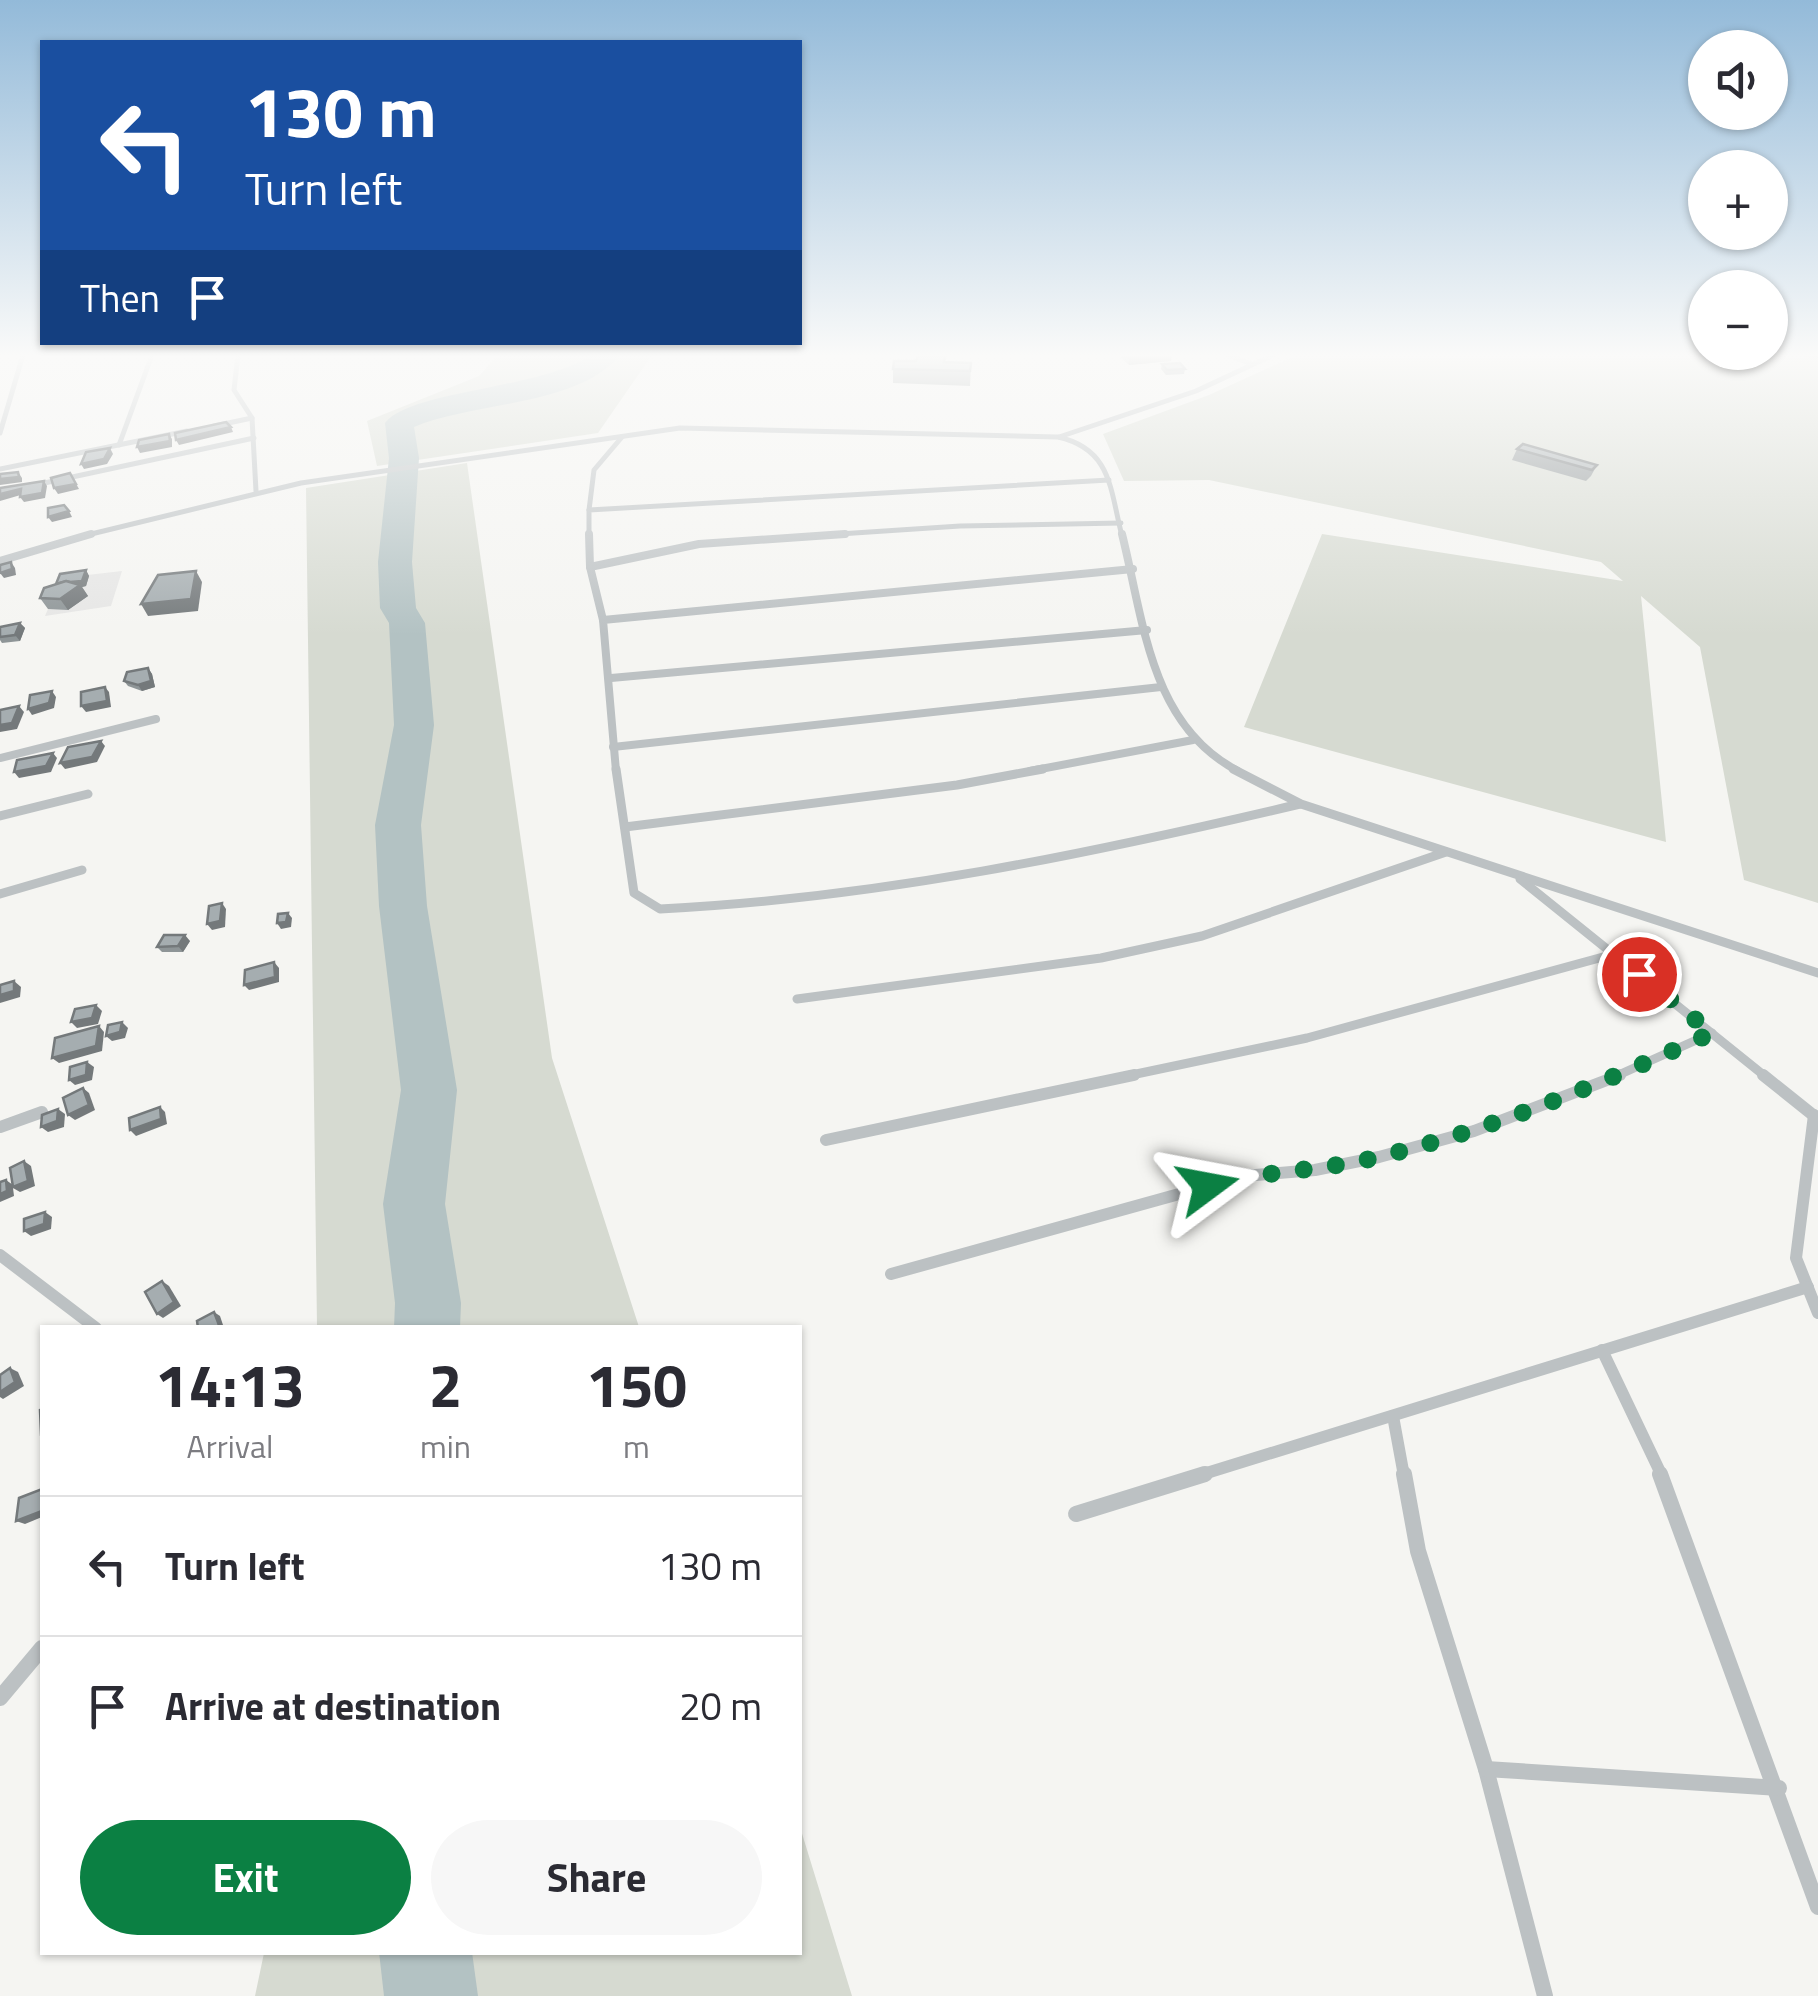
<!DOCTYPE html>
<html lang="en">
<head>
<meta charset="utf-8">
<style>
	body { margin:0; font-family:"Titillium Web",sans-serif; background:#f7f7f7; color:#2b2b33; height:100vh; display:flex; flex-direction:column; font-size:38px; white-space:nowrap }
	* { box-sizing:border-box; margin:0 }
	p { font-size:32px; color:#7c7c81 }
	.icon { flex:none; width:55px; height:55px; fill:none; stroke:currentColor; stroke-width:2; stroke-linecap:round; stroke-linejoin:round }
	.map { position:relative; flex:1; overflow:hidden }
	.side { position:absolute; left:40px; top:1325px; width:762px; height:630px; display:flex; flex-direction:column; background:#fff; border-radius:0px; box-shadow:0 2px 8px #0004 }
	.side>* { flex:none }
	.guide { position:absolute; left:40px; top:40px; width:762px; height:305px; border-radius:0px; box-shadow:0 2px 8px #0004; background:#1a4fa0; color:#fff; overflow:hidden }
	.buttons { position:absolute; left:1688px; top:30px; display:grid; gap:20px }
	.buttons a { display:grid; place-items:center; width:100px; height:100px; border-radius:50%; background:#fff; box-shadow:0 2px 8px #0004; font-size:50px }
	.pin { position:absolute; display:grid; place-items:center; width:85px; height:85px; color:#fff; margin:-42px; border:5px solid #fff; border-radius:50%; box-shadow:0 2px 10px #0007 }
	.me { position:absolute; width:110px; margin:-55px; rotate:77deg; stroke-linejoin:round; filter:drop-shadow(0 0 8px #0008) }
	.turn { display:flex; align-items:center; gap:35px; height:210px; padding:0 40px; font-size:45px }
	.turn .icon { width:130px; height:130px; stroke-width:2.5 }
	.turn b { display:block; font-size:70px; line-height:85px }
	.then { display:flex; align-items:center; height:95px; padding:0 40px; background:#0003; gap:20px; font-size:38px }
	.eta { display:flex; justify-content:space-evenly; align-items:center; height:170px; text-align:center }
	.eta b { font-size:60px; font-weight:700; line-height:70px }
	.primary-button { display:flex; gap:20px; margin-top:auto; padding:20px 40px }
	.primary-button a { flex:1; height:115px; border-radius:60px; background:#0b8043; color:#fff; font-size:40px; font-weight:700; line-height:115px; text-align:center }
	.primary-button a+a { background:#f7f7f7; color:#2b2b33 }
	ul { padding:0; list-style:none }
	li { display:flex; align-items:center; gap:30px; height:140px; padding:0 40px; border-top:2px solid #e1e1e2 }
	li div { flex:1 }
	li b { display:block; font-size:38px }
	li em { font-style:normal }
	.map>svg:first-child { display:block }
</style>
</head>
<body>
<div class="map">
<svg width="1818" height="1996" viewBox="0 0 1818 1996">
	<rect width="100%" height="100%" fill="#f5f5f2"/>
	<polygon fill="#e6e6e5" points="122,571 111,606 45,616 61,578"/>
	<g fill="#d6dad1">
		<polygon points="498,355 652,355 598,433 377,466 367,421 479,376"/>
		<polygon points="1297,355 1818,355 1818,903 1744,880 1700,647 1641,596 1666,842 1244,727 1322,534 1623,581 1601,562 1209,480 1124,481 1103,434 1209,395"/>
		<polygon points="467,463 552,1058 639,1327 317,1327 306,488"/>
		<polygon points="800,1827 852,1996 255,1996 264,1953 800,1952"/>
	</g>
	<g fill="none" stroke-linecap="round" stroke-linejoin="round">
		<polyline stroke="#b3c2c3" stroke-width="5" points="1806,355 1818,356"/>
		<g fill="#b3c2c3" fill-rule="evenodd">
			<path d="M591 355H620C579 406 473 402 414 427L419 458 412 562 416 608 425 623 434 725 421 825 427 906 457 1090 445 1204 461 1303 460 1328H394L395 1303 383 1204 401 1090 379 906 375 825 394 725 389 623 380 608 378 562 389 458 385 423C410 390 543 389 591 355Z"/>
			<polygon points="379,1952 472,1952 478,1996 384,1996"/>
		</g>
		<g stroke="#bcc1c3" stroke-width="5">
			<polyline points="238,355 234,390 252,418 256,491"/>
			<polyline points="1227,355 1252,364"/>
			<polyline points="214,426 252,418"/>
			<polyline points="0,433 23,355"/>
			<polyline points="1059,437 1196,391 1273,355"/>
			<polyline points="119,445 152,355"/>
			<polyline points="0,469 187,431"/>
			<polyline points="35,485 254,438"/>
			<polyline points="589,510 594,470 622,437"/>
			<path d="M83 536 301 483 680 428 1058 437C1112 449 1110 490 1122 536"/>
			<polyline points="589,536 589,510 1109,480"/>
			<polyline points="809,536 960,526 1121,523"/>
		</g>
		<g stroke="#bcc1c3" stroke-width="8">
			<polyline points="589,534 590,567 603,620"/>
			<path d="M1122 534C1144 622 1150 725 1238 771"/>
			<polyline points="0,561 91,534"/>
			<polyline points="590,567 699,544 845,534"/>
			<polyline points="611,678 1147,630"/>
			<polyline points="613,747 1161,687"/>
			<polyline points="0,758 156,719"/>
			<polyline points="616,771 603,620 1133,569"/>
			<polyline points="1030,771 1193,740"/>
		</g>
		<g stroke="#bcc1c3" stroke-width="9">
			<path d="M616 769 634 893 660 909C878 898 1088 854 1300 804"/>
			<polyline points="1233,769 1301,804 1818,973"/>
			<polyline points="0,816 88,794"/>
			<polyline points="625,827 957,785 1043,769"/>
			<polyline points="1520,879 1766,1077"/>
			<polyline points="0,894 82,870"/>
			<polyline points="797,999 1101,958 1202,936 1446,852"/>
			<polyline points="1122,1077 1307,1038 1614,954"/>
			<polyline points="1614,1077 1712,1033"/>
		</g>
		<g stroke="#bcc1c3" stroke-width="12">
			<polyline points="1763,1075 1818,1119"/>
			<polyline points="1814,1115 1796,1258 1818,1313"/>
			<polyline points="0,1127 42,1112"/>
			<polyline points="826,1140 1134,1075"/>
			<polyline points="0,1255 96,1328"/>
			<polyline points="891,1274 1244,1176 1315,1170 1379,1157 1474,1131 1620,1075"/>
			<polyline points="1602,1350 1662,1476"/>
			<polyline points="1393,1416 1404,1476"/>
			<polyline points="1197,1476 1808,1287"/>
		</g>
		<g stroke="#bcc1c3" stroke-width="16">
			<polyline points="1404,1474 1418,1551 1486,1769 1545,1996"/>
			<polyline points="1660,1474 1818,1907"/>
			<polyline points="1076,1514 1205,1474"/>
			<polyline points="0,1698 42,1648"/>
			<polyline points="1486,1769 1779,1788"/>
		</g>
	</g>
	<g fill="#8e9597">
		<polygon points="1122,355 1172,355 1171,361 1129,365 1121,358"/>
		<polygon points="946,362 971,363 970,386 893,383 893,369"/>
		<polygon points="1162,364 1185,369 1184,374 1166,375 1161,369"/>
		<polygon points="1517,449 1597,465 1591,476 1586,481 1512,460"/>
		<polygon points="86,570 89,576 86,586 82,587 88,596 68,610 48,609 40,598 56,584"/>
		<polygon points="20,623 25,628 20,641 2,643 0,640 0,627"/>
		<polygon points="148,668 152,674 155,687 142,691 128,686 124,681"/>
		<polygon points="190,941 183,952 162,952 157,947"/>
	</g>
	<g fill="#74797b">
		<polygon points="1130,355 1172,355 1171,361 1129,365"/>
		<polygon points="231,427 233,432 179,445 176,440"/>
		<polygon points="169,434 172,439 172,447 140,453 137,447"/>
		<polygon points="110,448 113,454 107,464 84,469 81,464"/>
		<polygon points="18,472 22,478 22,482 0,485 0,479"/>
		<polygon points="70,473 79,489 58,494 54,488"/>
		<polygon points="44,481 47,486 45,498 24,502 20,497"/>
		<polygon points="21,489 24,494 0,501 0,494"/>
		<polygon points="69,511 72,517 52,522 48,517"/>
		<polygon points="11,562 15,568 16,575 4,578 0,573"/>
		<polygon points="86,570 89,576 86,586 82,587 88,596 68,610 60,599 60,590"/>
		<polygon points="196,571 202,582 198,611 148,616 141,604"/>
		<polygon points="20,623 25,628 20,641 15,635"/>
		<polygon points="148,668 152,674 155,687 142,691 138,685"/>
		<polygon points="105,687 109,692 111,707 86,712 81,706"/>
		<polygon points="52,691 56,697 54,708 32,715 28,709"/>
		<polygon points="19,706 24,712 17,729 0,732 0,725"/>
		<polygon points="101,741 105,746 97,762 65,769 60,763"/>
		<polygon points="53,753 57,758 51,772 19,778 14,772"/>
		<polygon points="222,903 226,909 225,927 212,930 207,924"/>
		<polygon points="288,913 292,918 291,927 281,929 277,923"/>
		<polygon points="185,935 190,941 183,952 178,946"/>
		<polygon points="274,962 279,968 279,982 249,990 244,985"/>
		<polygon points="14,981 21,987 20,997 0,1003 0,995"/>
		<polygon points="96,1005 102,1011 98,1024 77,1028 71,1022"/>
		<polygon points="122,1022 128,1028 125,1038 112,1041 106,1036"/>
		<polygon points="99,1026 104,1032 102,1051 59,1063 52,1058"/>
		<polygon points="87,1062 94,1067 92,1080 75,1085 69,1080"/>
		<polygon points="83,1088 89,1093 95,1110 75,1120 68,1115"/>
		<polygon points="160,1107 165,1112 167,1124 136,1136 130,1130"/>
		<polygon points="58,1109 65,1114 64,1127 48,1132 41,1127"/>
		<polygon points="24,1161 31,1166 35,1186 20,1192 13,1188 14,1196 0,1202 0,1194 6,1180 13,1185"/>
		<polygon points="45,1212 52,1217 51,1229 31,1236 24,1231"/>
		<polygon points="162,1281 169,1286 181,1306 163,1318 157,1314"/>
		<polygon points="214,1312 220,1316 224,1328 215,1328"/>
		<polygon points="10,1368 18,1372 24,1386 3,1399 0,1397 0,1392"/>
		<polygon points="42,1511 42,1517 25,1524 16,1521"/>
	</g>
	<g fill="#a5adb0" stroke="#74797b" stroke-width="2.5">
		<polygon points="918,355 946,355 944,362 971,363 970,371 893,369 894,361 916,361"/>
		<polygon points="1180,363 1185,369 1167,370 1162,364"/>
		<polygon points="226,422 231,427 176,440 175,433"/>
		<polygon points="169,434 170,441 137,447 139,440"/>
		<polygon points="1523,444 1597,465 1592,470 1517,449"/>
		<polygon points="110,448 104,459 81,464 86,452"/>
		<polygon points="18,472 19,477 0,479 0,474"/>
		<polygon points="70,473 76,484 54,488 51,478"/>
		<polygon points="44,481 42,493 20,497 21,489 0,494 0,488"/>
		<polygon points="64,505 69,511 48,517 48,508"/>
		<polygon points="11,562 12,569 0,573 0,565"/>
		<polygon points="86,570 82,581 70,582 66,581 56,584 60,574"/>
		<polygon points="196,571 191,599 141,604 158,575"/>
		<polygon points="66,581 80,585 60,599 40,598 44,588"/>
		<polygon points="20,623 15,635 0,637 0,627"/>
		<polygon points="148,668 151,681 138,685 124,681 127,672"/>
		<polygon points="105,687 107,701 81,706 81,692"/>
		<polygon points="52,691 49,703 28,709 30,695"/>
		<polygon points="19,706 12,723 0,725 0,710"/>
		<polygon points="101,741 92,757 60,763 68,747"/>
		<polygon points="53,753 46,766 14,772 17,760"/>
		<polygon points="222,903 220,921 207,924 209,906"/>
		<polygon points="288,913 286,922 277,923 278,914"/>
		<polygon points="164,935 185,935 178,946 157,947"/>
		<polygon points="274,962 275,977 244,985 245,970"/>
		<polygon points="14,981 14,991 0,995 0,985"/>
		<polygon points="96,1005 92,1018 71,1022 75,1009"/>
		<polygon points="122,1022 120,1032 106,1036 108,1025"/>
		<polygon points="99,1026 96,1046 52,1058 55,1038"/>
		<polygon points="87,1062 86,1075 69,1080 70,1067"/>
		<polygon points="83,1088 89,1105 68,1115 63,1098"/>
		<polygon points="160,1107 161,1119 130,1130 129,1118"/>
		<polygon points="58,1109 57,1121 41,1127 42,1115"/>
		<polygon points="24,1161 28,1181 13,1187 10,1168"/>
		<polygon points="6,1180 7,1191 0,1194 0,1182"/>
		<polygon points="45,1212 44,1224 24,1231 24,1219"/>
		<polygon points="162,1281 174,1302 157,1314 145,1292"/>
		<polygon points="214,1312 219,1325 215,1328 198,1328 197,1321"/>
		<polygon points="10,1368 15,1382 0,1392 0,1375"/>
		<polygon points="42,1409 42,1432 41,1433 40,1410"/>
		<polygon points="42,1489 42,1511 16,1521 19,1498"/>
	</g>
	<linearGradient id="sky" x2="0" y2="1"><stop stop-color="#93bad9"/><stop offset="0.56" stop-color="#fafaf9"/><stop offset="1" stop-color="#fafaf9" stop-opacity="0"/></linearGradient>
	<rect width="1818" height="635" fill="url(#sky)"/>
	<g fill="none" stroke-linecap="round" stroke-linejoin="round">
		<path stroke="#0b8043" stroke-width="18" stroke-dasharray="0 32.4" d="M1208 1186C1265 1170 1325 1171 1382 1156 1497 1128 1605 1082 1712 1033L1639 974"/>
	</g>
</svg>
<div class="buttons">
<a><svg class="icon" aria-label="sound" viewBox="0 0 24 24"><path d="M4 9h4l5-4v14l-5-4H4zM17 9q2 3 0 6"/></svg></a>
<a>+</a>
<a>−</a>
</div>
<div class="pin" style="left:1639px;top:974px;background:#d93025"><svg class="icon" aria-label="arrive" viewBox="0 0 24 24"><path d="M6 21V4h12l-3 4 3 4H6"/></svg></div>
<svg class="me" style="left:1208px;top:1186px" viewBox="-20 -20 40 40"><path d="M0-17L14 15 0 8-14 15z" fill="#0b8043" stroke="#fff" stroke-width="4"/></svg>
<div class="guide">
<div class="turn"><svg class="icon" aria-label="left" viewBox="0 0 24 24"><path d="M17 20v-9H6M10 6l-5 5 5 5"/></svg><div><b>130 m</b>Turn left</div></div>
<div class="then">Then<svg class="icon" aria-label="arrive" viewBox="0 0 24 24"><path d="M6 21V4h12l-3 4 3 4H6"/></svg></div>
</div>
<section class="side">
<div class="eta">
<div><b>14:13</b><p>Arrival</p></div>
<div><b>2</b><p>min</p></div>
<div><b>150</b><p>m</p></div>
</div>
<ul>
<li><svg class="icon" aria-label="left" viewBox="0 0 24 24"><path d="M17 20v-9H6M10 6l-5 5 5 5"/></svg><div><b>Turn left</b></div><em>130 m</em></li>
<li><svg class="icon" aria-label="arrive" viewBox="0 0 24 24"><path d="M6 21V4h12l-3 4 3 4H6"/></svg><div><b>Arrive at destination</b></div><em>20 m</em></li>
</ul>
<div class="primary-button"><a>Exit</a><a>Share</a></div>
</section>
</div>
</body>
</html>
